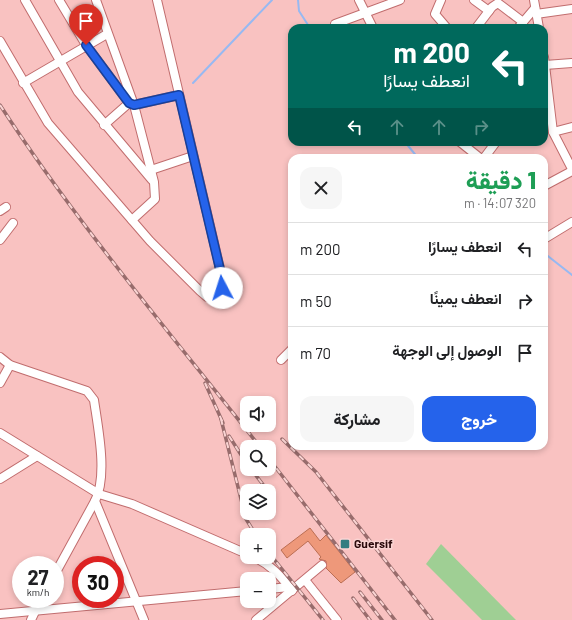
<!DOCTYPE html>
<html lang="ar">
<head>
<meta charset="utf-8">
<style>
	body { margin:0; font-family:Barlow,Vazirmatn,sans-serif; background:#f6f6f6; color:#202124; direction:rtl; height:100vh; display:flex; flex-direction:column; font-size:15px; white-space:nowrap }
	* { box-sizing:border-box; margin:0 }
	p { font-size:13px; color:#757577 }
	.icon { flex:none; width:22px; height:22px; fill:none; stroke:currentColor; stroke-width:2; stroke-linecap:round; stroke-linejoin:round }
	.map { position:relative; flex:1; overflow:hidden; direction:ltr }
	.details { position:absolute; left:288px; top:154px; width:260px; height:296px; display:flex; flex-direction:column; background:#fff; border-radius:12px; box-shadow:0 2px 6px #0003; direction:rtl }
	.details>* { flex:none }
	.hud { position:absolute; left:288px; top:24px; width:260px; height:122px; border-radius:12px; box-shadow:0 2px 6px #0003; direction:rtl; background:#00695c; color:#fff; overflow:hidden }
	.buttons { position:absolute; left:240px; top:396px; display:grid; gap:8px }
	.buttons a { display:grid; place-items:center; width:36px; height:36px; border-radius:8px; background:#fff; box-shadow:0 2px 6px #0003; font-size:20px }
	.speed { position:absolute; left:12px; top:556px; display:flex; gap:8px; font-size:20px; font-weight:700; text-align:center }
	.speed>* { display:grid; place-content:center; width:52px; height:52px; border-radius:50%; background:#fff; box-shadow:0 2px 6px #0003; line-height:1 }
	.speed small { font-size:10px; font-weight:400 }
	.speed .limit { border:6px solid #d22; background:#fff; color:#111 }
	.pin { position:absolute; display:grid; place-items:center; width:34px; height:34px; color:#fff; margin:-41px -17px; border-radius:50% 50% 50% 0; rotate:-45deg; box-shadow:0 0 4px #0007 }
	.pin .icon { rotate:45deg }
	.me { position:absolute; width:44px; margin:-22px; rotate:355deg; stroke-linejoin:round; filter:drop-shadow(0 0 3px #0008) }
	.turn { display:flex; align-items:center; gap:14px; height:84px; padding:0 12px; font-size:18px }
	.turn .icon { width:52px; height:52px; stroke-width:2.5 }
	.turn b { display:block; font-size:28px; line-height:34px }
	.lanes { display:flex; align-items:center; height:38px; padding:0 12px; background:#0003; justify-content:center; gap:20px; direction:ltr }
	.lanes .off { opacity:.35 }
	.round { display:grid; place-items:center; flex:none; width:42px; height:42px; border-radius:12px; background:#f6f6f6 }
	.headline { display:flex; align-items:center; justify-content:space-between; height:68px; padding:0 12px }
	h1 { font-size:24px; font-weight:800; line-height:30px; color:#1e9e55 }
	.primary-button { display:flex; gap:8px; margin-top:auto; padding:8px 12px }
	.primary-button a { flex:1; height:46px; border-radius:12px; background:#2563eb; color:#fff; font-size:16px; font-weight:800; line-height:46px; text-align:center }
	.primary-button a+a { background:#f6f6f6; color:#202124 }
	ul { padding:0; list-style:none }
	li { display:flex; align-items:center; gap:12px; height:52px; padding:0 12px; border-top:1px solid #e0e0e0 }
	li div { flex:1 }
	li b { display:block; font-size:15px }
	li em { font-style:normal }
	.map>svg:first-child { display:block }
</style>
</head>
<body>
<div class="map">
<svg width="572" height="620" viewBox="0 0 572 620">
	<rect width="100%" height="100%" fill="#f9c2c1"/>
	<polygon fill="#9fcf94" points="441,544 516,620 482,620 426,564"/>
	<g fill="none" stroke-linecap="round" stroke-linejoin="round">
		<g stroke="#97b9f2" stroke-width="2">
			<polyline points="298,0 299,11 310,28"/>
			<polyline points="193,83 272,0"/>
			<polyline points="405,142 418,158"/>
			<polyline points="544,253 572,275"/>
		</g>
	</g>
	<polygon fill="#ee987a" stroke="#bb6e53" points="310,528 320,541 326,535 355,572 341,583 326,568 326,561 319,559 321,557 308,541 287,558 281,550"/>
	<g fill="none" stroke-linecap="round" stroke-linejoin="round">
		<g stroke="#c16d6e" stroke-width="10">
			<g id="minor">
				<polyline points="25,0 78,92 152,180"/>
				<polyline points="59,0 86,45 129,103 134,105 179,95"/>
				<polyline points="96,0 134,105 154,182 155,199 132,220"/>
				<polyline points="359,0 373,28"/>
				<polyline points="441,0 435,14 447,28"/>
				<polyline points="474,0 489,11"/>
				<polyline points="534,0 539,28"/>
				<polyline points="536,14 572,9"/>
				<polyline points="335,24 400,0"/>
				<polyline points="476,28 492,7 498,3 523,22"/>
				<polyline points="518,28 535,8"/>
				<polyline points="0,41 48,123 150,241 200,291 207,297 218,293 222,288 222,277 157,0"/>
				<polyline points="544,57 553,132 572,169"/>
				<polyline points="545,65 572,63"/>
				<polyline points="23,83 107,34"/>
				<polyline points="104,125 129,103"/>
				<polyline points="553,132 572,127"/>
				<polyline points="460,142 480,158"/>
				<polyline points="484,158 496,142"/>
				<polyline points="151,170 193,156"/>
				<polyline points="544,186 572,171"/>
				<polyline points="0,211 6,207"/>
				<polyline points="544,239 572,222"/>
				<polyline points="0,240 13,223"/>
				<path d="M0 357 10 365 87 391 94 400C98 428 108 476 95 501L144 620"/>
				<polyline points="281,360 292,349"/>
				<polyline points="0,383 10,365"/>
				<polyline points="0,433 99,494 132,504 247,554"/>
				<polyline points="0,479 37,456"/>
				<path d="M254 557C271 565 281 576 292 591"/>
				<polyline points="55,574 95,501"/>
				<polyline points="305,580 337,620"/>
				<polyline points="269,589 289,587"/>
				<polyline points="0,614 247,591"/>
				<polyline points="31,620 41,599"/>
				<polyline points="256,620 322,565"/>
			</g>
		</g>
		<use href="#minor" stroke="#fff" stroke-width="8"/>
		<g stroke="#986c6c" stroke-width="3.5">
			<g id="rail">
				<path d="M0 105C78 225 171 334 260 447"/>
				<polyline points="205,383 223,423"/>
				<polyline points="221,419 246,519 256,535"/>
				<polyline points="229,436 247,464"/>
				<polyline points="282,439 316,472 432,620"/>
				<polyline points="269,459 395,620"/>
				<polyline points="251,469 268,491"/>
				<polyline points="269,553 323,620"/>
				<polyline points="360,592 382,620"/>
				<polyline points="353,598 370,620"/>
			</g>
		</g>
		<use href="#rail" stroke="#fad4d3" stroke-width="2" stroke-dasharray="6" stroke-linecap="butt"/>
	</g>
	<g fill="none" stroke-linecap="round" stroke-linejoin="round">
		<g stroke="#184099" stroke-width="10">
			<polyline id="route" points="86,45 129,103 134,105 179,95 222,278 222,288"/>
		</g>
		<use href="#route" stroke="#2563eb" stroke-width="7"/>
	</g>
	<rect fill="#347d81" stroke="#fad4d3" stroke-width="1.5" x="340" y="539" width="10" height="10" rx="2"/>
	<g text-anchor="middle" stroke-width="3" stroke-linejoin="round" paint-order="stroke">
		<g font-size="12" font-weight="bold" fill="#29090b" stroke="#fad4d3" text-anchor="start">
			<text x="354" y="548">Guersif</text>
		</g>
	</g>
</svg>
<div class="buttons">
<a><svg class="icon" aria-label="sound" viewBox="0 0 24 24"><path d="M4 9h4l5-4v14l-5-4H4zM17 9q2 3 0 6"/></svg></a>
<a><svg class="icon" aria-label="search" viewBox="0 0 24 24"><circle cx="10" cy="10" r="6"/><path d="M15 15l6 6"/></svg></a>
<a><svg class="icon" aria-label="layers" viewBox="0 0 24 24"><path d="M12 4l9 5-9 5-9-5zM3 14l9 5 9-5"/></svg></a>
<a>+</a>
<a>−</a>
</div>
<div class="speed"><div>27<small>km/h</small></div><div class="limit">30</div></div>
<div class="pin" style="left:86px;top:45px;background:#d93025"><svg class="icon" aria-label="arrive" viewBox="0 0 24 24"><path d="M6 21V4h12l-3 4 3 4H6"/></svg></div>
<svg class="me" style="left:222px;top:288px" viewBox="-20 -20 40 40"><circle r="19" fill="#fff"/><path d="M0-13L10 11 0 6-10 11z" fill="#2563eb"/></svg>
<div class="hud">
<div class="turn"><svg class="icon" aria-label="left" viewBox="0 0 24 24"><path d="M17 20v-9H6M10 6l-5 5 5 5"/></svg><div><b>200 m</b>انعطف يسارًا</div></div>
<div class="lanes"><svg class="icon" aria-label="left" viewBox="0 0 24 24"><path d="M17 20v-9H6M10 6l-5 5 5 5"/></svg><svg class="icon off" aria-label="ahead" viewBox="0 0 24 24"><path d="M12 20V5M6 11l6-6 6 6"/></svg><svg class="icon off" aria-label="ahead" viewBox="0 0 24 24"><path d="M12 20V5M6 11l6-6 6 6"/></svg><svg class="icon off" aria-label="right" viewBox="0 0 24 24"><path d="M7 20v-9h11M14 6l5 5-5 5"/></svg></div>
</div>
<section class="details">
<div class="headline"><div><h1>1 دقيقة</h1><p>320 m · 14:07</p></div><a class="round"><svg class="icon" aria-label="close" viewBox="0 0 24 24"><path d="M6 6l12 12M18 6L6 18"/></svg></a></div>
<ul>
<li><svg class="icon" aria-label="left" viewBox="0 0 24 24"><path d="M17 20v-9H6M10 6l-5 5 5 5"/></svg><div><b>انعطف يسارًا</b></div><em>200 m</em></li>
<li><svg class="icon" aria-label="right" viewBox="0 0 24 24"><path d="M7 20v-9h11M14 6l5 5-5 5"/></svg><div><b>انعطف يمينًا</b></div><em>50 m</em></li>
<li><svg class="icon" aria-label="arrive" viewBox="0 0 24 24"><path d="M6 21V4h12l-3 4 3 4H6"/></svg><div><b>الوصول إلى الوجهة</b></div><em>70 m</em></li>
</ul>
<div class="primary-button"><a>خروج</a><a>مشاركة</a></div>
</section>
</div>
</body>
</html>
